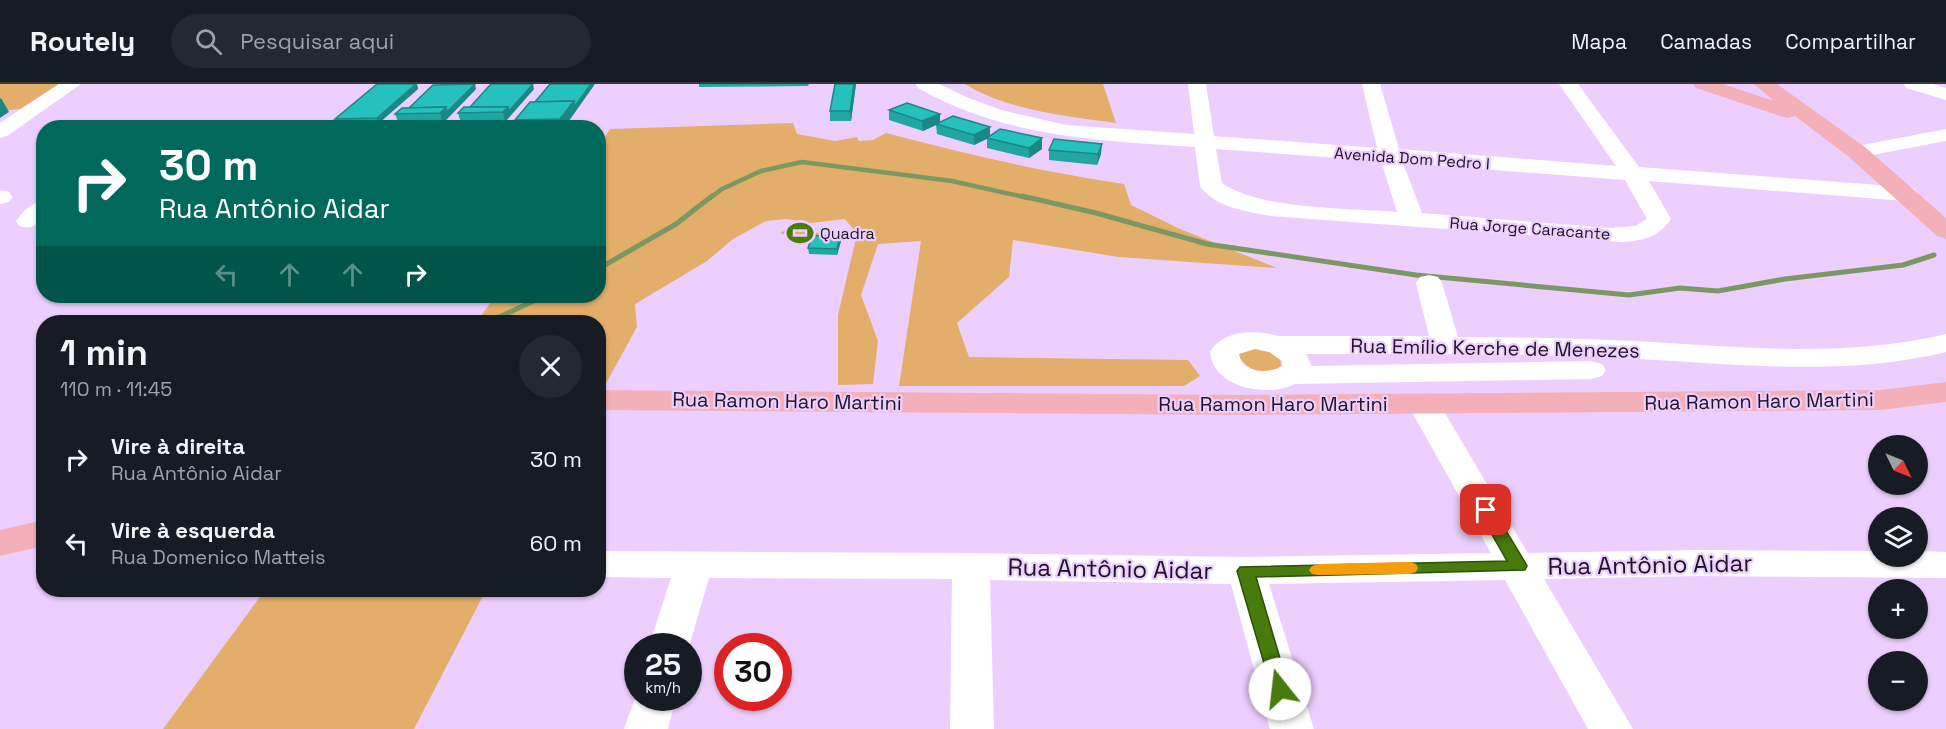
<!DOCTYPE html>
<html lang="pt">
<head>
<meta charset="utf-8">
<style>
	body { margin:0; font-family:"Space Grotesk",sans-serif; background:#242831; color:#f1f3f6; height:100vh; display:flex; flex-direction:column; font-size:22px; white-space:nowrap }
	* { box-sizing:border-box; margin:0 }
	p { font-size:20px; color:#9ea1a6 }
	.icon { flex:none; width:33px; height:33px; fill:none; stroke:currentColor; stroke-width:2; stroke-linecap:round; stroke-linejoin:round }
	.map { position:relative; flex:1; overflow:hidden }
	.details { position:absolute; left:36px; top:231px; width:570px; height:282px; display:flex; flex-direction:column; background:#171b24; border-radius:24px; box-shadow:0 2px 4px #0004 }
	.details>* { flex:none }
	.guide { position:absolute; left:36px; top:36px; width:570px; height:183px; border-radius:24px; box-shadow:0 2px 4px #0004; background:#00695c; color:#fff; overflow:hidden }
	.needle { width:39px; rotate:133deg }
	.tools { position:absolute; left:1868px; top:351px; display:grid; gap:12px }
	.tools a { display:grid; place-items:center; width:60px; height:60px; border-radius:50%; background:#171b24; box-shadow:0 2px 4px #0004; font-size:30px }
	.speed { position:absolute; left:624px; top:549px; display:flex; gap:12px; font-size:30px; font-weight:700; text-align:center }
	.speed>* { display:grid; place-content:center; width:78px; height:78px; border-radius:50%; background:#171b24; box-shadow:0 2px 4px #0004; line-height:1 }
	.speed small { font-size:15px; font-weight:400 }
	.speed .limit { border:9px solid #d22; background:#fff; color:#111 }
	.pin { position:absolute; display:grid; place-items:center; width:51px; height:51px; color:#fff; margin:-26px; border-radius:12px; box-shadow:0 3px 9px #0006 }
	.me { position:absolute; width:66px; margin:-33px; rotate:344deg; stroke-linejoin:round; filter:drop-shadow(0 0 4px #0008) }
	.turn { display:flex; align-items:center; gap:21px; height:126px; padding:0 24px; font-size:27px }
	.turn .icon { width:78px; height:78px; stroke-width:2.5 }
	.turn b { display:block; font-size:42px; line-height:51px }
	.lanes { display:flex; align-items:center; height:57px; padding:0 24px; background:#0003; justify-content:center; gap:30px; direction:ltr }
	.lanes .off { opacity:.35 }
	.round { display:grid; place-items:center; flex:none; width:63px; height:63px; border-radius:32px; background:#242831 }
	.overview { display:flex; align-items:center; justify-content:space-between; height:102px; padding:0 24px }
	h1 { font-size:36px; font-weight:700; line-height:45px }
	ul { padding:0; list-style:none }
	li { display:flex; align-items:center; gap:18px; height:84px; padding:0 24px }
	li div { flex:1 }
	li b { display:block; font-size:22px }
	li em { font-style:normal }
	header { display:flex; align-items:center; gap:36px; box-sizing:border-box; height:84px; padding:0 30px; background:#171b24; border-bottom:2px solid #363941 }
	header strong { font-size:28px }
	nav { display:flex; gap:33px; margin-inline-start:auto; font-size:21px }
	.search { width:420px; height:54px; background:#242831; display:flex; align-items:center; gap:15px; box-sizing:border-box; padding:0 21px; border-radius:33px; color:#9ea1a6; font-size:22px }
	.map>svg:first-child { display:block }
</style>
</head>
<body>
<header>
<strong>Routely</strong>
<div class="search"><svg class="icon" aria-label="search" viewBox="0 0 24 24"><circle cx="10" cy="10" r="6"/><path d="M15 15l6 6"/></svg>Pesquisar aqui</div>
<nav><a>Mapa</a><a>Camadas</a><a>Compartilhar</a></nav>
</header>
<div class="map">
<svg width="1946" height="645" viewBox="0 0 1946 645">
	<rect width="100%" height="100%" fill="#edcfff"/>
	<g fill="#e2ae69">
		<polygon points="0,0 59,0 20,25 0,27"/>
		<path d="M965 0H1103L1116 39C1067 32 1009 27 965 0Z"/>
		<path d="M793 39 797 50 835 57 857 53 859 57 873 56 886 49C965 70 1043 88 1124 100L1131 121 1180 145 1277 184 1119 173 1013 156 1009 193 957 239 969 273 1188 276 1200 292 1184 302H899L921 157 878 160 861 211 878 257 873 300 838 301V231L857 150 845 135 811 139 786 135 766 137 733 155 707 177 635 220 637 243 604 303H599L598 238H477L495 212H598L599 62 610 45Z"/>
		<polygon points="795,141 821,150 806,158 780,149"/>
		<path d="M1250 264 1264 265 1280 274 1281 282C1267 295 1247 286 1238 272L1240 269Z"/>
		<polygon points="265,506 486,506 414,645 163,645"/>
	</g>
	<g fill="none" stroke-linecap="round" stroke-linejoin="round">
		<polyline stroke="#7a9864" stroke-width="4.5" points="710,114 722,105 761,87 802,78 952,97 1028,114"/>
		<g stroke="#7a9864" stroke-width="5">
			<polyline points="1022,112 1096,129 1207,160 1416,191 1629,211 1680,204 1718,207 1785,195 1903,181 1934,171"/>
			<polyline points="598,185 676,140 712,112"/>
			<polyline points="493,236 544,212"/>
		</g>
		<g fill="#fff" fill-rule="evenodd">
			<polygon points="59,0 81,0 7,52 0,54 0,39"/>
			<path d="M916 0H939L966 13 1001 26 1066 41 1194 50 1188 0H1206L1214 52 1377 64 1362 0H1380L1399 65 1616 82 1559 0H1578L1639 83 1906 103 1914 105 1918 110 1914 115 1906 117 1649 97 1671 135C1659 153 1643 157 1622 158L1271 132C1248 128 1214 123 1200 102L1195 63C1098 56 1006 54 918 4ZM1216 65 1381 77 1397 128C1349 124 1261 126 1222 99ZM1403 79 1625 96 1647 135 1635 142 1609 144 1422 129Z"/>
			<polygon points="1904,0 1933,0 1946,4 1946,16 1906,4"/>
			<polygon points="1946,45 1946,57 1857,74 1849,73 1846,68 1849,63 1857,62"/>
			<polygon points="0,106 9,108 13,113 9,118 0,120"/>
			<path d="M44 117V135C35 143 30 145 19 142L16 137C23 127 32 118 44 117Z"/>
			<path d="M1429 191 1438 193 1442 199 1458 253C1528 253 1598 255 1668 259 1762 265 1853 272 1946 250V268C1838 294 1730 279 1620 274 1516 269 1411 270 1306 270L1312 282 1591 277 1602 280 1606 286 1602 292 1591 295 1295 300C1268 314 1213 304 1210 268 1225 245 1255 246 1279 252H1429L1416 199 1420 193ZM1255 265 1269 268 1282 277V282C1269 290 1242 290 1239 270Z"/>
			<polygon points="1424,312 1435,314 1440,321 1528,469 1698,466 1878,467 1878,472 1917,472 1917,467 1946,468 1946,494 1698,492 1544,495 1633,645 1588,645 1505,496 1269,500 1314,645 1270,645 1231,500 990,496 994,645 950,645 952,495 709,494 688,566 688,562 649,562 671,494 598,493 598,467 971,469 1246,473 1491,469 1408,321 1413,314"/>
			<polygon points="638,606 638,614 676,614 668,645 624,645"/>
		</g>
		<g fill="#f4b0b9" fill-rule="evenodd">
			<polygon points="1693,0 1723,0 1774,17 1754,0 1777,0 1865,63 1946,134 1946,155 1937,152 1849,73 1795,32 1787,34 1780,32 1696,4"/>
			<polygon points="1946,298 1946,318 1881,326 1240,331 598,326 598,306 1240,311 1881,306"/>
			<polygon points="44,436 44,462 0,472 0,446"/>
		</g>
	</g>
	<g fill="#21a6a4">
		<polygon points="417,0 418,5 379,39 336,40 335,35"/>
		<polygon points="550,0 564,44 517,44 515,36 535,18"/>
		<polygon points="699,0 809,0 808,2 699,3"/>
		<polygon points="856,0 851,37 830,37 830,27"/>
		<polygon points="476,5 443,39 399,40 395,30 409,24"/>
		<polygon points="534,5 505,38 461,39 458,29"/>
		<polygon points="889,26 940,38 990,43 990,52 1042,65 1029,74 987,64 987,55 974,61 937,50 936,41 923,47 889,36"/>
		<polygon points="1049,66 1101,70 1097,81 1049,76"/>
		<polygon points="840,151 841,157 837,171 809,170 808,164"/>
	</g>
	<g fill="#1b8786">
		<polygon points="417,0 418,5 379,39 377,34"/>
		<polygon points="475,0 476,5 449,33 447,28"/>
		<polygon points="533,0 534,5 505,38 503,28 508,23"/>
		<polygon points="591,0 595,0 564,44 562,44 560,35 574,17"/>
		<polygon points="854,0 856,0 851,37 850,27"/>
		<polygon points="1,14 9,28 0,34 0,15"/>
		<polygon points="446,23 449,33 443,39 440,29"/>
		<polygon points="940,30 940,40 936,40 936,41 923,47 922,37"/>
		<polygon points="990,43 990,53 974,61 974,51"/>
		<polygon points="1042,54 1042,65 1029,74 1029,64"/>
		<polygon points="1102,60 1101,70 1097,81 1098,70"/>
		<polygon points="840,151 841,157 837,171 837,165"/>
	</g>
	<g fill="#26c1bf" stroke="#1b8786" stroke-width="1.5">
		<polygon points="377,0 416,0 377,34 335,35"/>
		<polygon points="475,0 447,28 446,23 409,24 433,1"/>
		<polygon points="491,0 533,0 509,27 508,23 470,23"/>
		<polygon points="550,0 591,0 575,22 574,17 535,18"/>
		<polygon points="835,0 854,0 850,27 830,27"/>
		<polygon points="574,17 560,35 515,36 530,18"/>
		<polygon points="907,19 940,30 922,37 889,26"/>
		<polygon points="446,23 440,29 395,30 402,24"/>
		<polygon points="464,23 508,23 503,28 458,29"/>
		<polygon points="953,32 990,43 974,51 936,40"/>
		<polygon points="1000,45 1042,54 1029,64 987,54"/>
		<polygon points="1054,55 1102,60 1098,70 1049,66"/>
		<polygon points="840,151 837,165 808,164 812,152"/>
	</g>
	<polygon fill="#477b0b" stroke="#2e5007" stroke-width="1.5" points="1486,421 1491,422 1525,478 1527,482 1525,486 1256,493 1289,605 1286,610 1280,612 1273,610 1237,487 1240,483 1507,477 1478,426"/>
	<polygon fill="#f59e0b" points="1410,478 1416,480 1418,484 1416,488 1410,490 1318,491 1312,490 1309,486 1312,482 1318,480"/>
	<defs>
		<g id="stadium-bare" transform="scale(2.07)"><path d="M0-5a6.5 5 0 1 0 0 10a6.5 5 0 1 0 0-10ZM-3.5-1.8h7v3.6h-7Z" fill="#477b0b" stroke="#edcfff" stroke-width="2.5" paint-order="stroke"/></g>
	</defs>
	<g fill-rule="evenodd">
		<use href="#stadium-bare" x="800" y="149"/>
	</g>
	<g text-anchor="middle" stroke-width="4.5" stroke-linejoin="round" paint-order="stroke">
		<g font-size="16" fill="#1e1324" stroke="#edcfff">
			<text transform="translate(1412 74) rotate(4)" y="6">Avenida Dom Pedro I</text>
			<text transform="translate(1530 144) rotate(4)" y="6">Rua Jorge Caracante</text>
		</g>
		<g font-size="16" fill="#1e1324" stroke="#edcfff" text-anchor="start">
			<text x="820" y="155">Quadra</text>
		</g>
		<g font-size="20" fill="#1e1324" stroke="#edcfff">
			<text transform="translate(1495 264) rotate(1)" y="7">Rua Emílio Kerche de Menezes</text>
			<text transform="translate(787 317) rotate(1)" y="7">Rua Ramon Haro Martini</text>
			<text transform="translate(1759 317) rotate(-1)" y="7">Rua Ramon Haro Martini</text>
			<text x="1273" y="327">Rua Ramon Haro Martini</text>
		</g>
		<g font-size="24" fill="#1e1324" stroke="#edcfff">
			<text transform="translate(1650 481) rotate(-1)" y="8">Rua Antônio Aidar</text>
			<text transform="translate(1110 485) rotate(1)" y="8">Rua Antônio Aidar</text>
		</g>
	</g>
</svg>
<div class="tools">
<a><svg class="needle" viewBox="-14 -14 28 28"><path d="M0-13l5 13h-10z" fill="#e53935"/><path d="M0 13l5-13h-10z" fill="#9ea1a6"/></svg></a>
<a><svg class="icon" aria-label="layers" viewBox="0 0 24 24"><path d="M12 4l9 5-9 5-9-5zM3 14l9 5 9-5"/></svg></a>
<a>+</a>
<a>−</a>
</div>
<div class="speed"><div>25<small>km/h</small></div><div class="limit">30</div></div>
<div class="pin" style="left:1486px;top:426px;background:#d93025"><svg class="icon" aria-label="arrive" viewBox="0 0 24 24"><path d="M6 21V4h12l-3 4 3 4H6"/></svg></div>
<svg class="me" style="left:1280px;top:605px" viewBox="-20 -20 40 40"><circle r="19" fill="#fff"/><path d="M0-13L10 11 0 6-10 11z" fill="#477b0b"/></svg>
<div class="guide">
<div class="turn"><svg class="icon" aria-label="right" viewBox="0 0 24 24"><path d="M7 20v-9h11M14 6l5 5-5 5"/></svg><div><b>30 m</b>Rua Antônio Aidar</div></div>
<div class="lanes"><svg class="icon off" aria-label="left" viewBox="0 0 24 24"><path d="M17 20v-9H6M10 6l-5 5 5 5"/></svg><svg class="icon off" aria-label="ahead" viewBox="0 0 24 24"><path d="M12 20V5M6 11l6-6 6 6"/></svg><svg class="icon off" aria-label="ahead" viewBox="0 0 24 24"><path d="M12 20V5M6 11l6-6 6 6"/></svg><svg class="icon" aria-label="right" viewBox="0 0 24 24"><path d="M7 20v-9h11M14 6l5 5-5 5"/></svg></div>
</div>
<section class="details">
<div class="overview"><div><h1>1 min</h1><p>110 m · 11:45</p></div><a class="round"><svg class="icon" aria-label="close" viewBox="0 0 24 24"><path d="M6 6l12 12M18 6L6 18"/></svg></a></div>
<ul>
<li><svg class="icon" aria-label="right" viewBox="0 0 24 24"><path d="M7 20v-9h11M14 6l5 5-5 5"/></svg><div><b>Vire à direita</b><p>Rua Antônio Aidar</p></div><em>30 m</em></li>
<li><svg class="icon" aria-label="left" viewBox="0 0 24 24"><path d="M17 20v-9H6M10 6l-5 5 5 5"/></svg><div><b>Vire à esquerda</b><p>Rua Domenico Matteis</p></div><em>60 m</em></li>
</ul>
</section>
</div>
</body>
</html>
